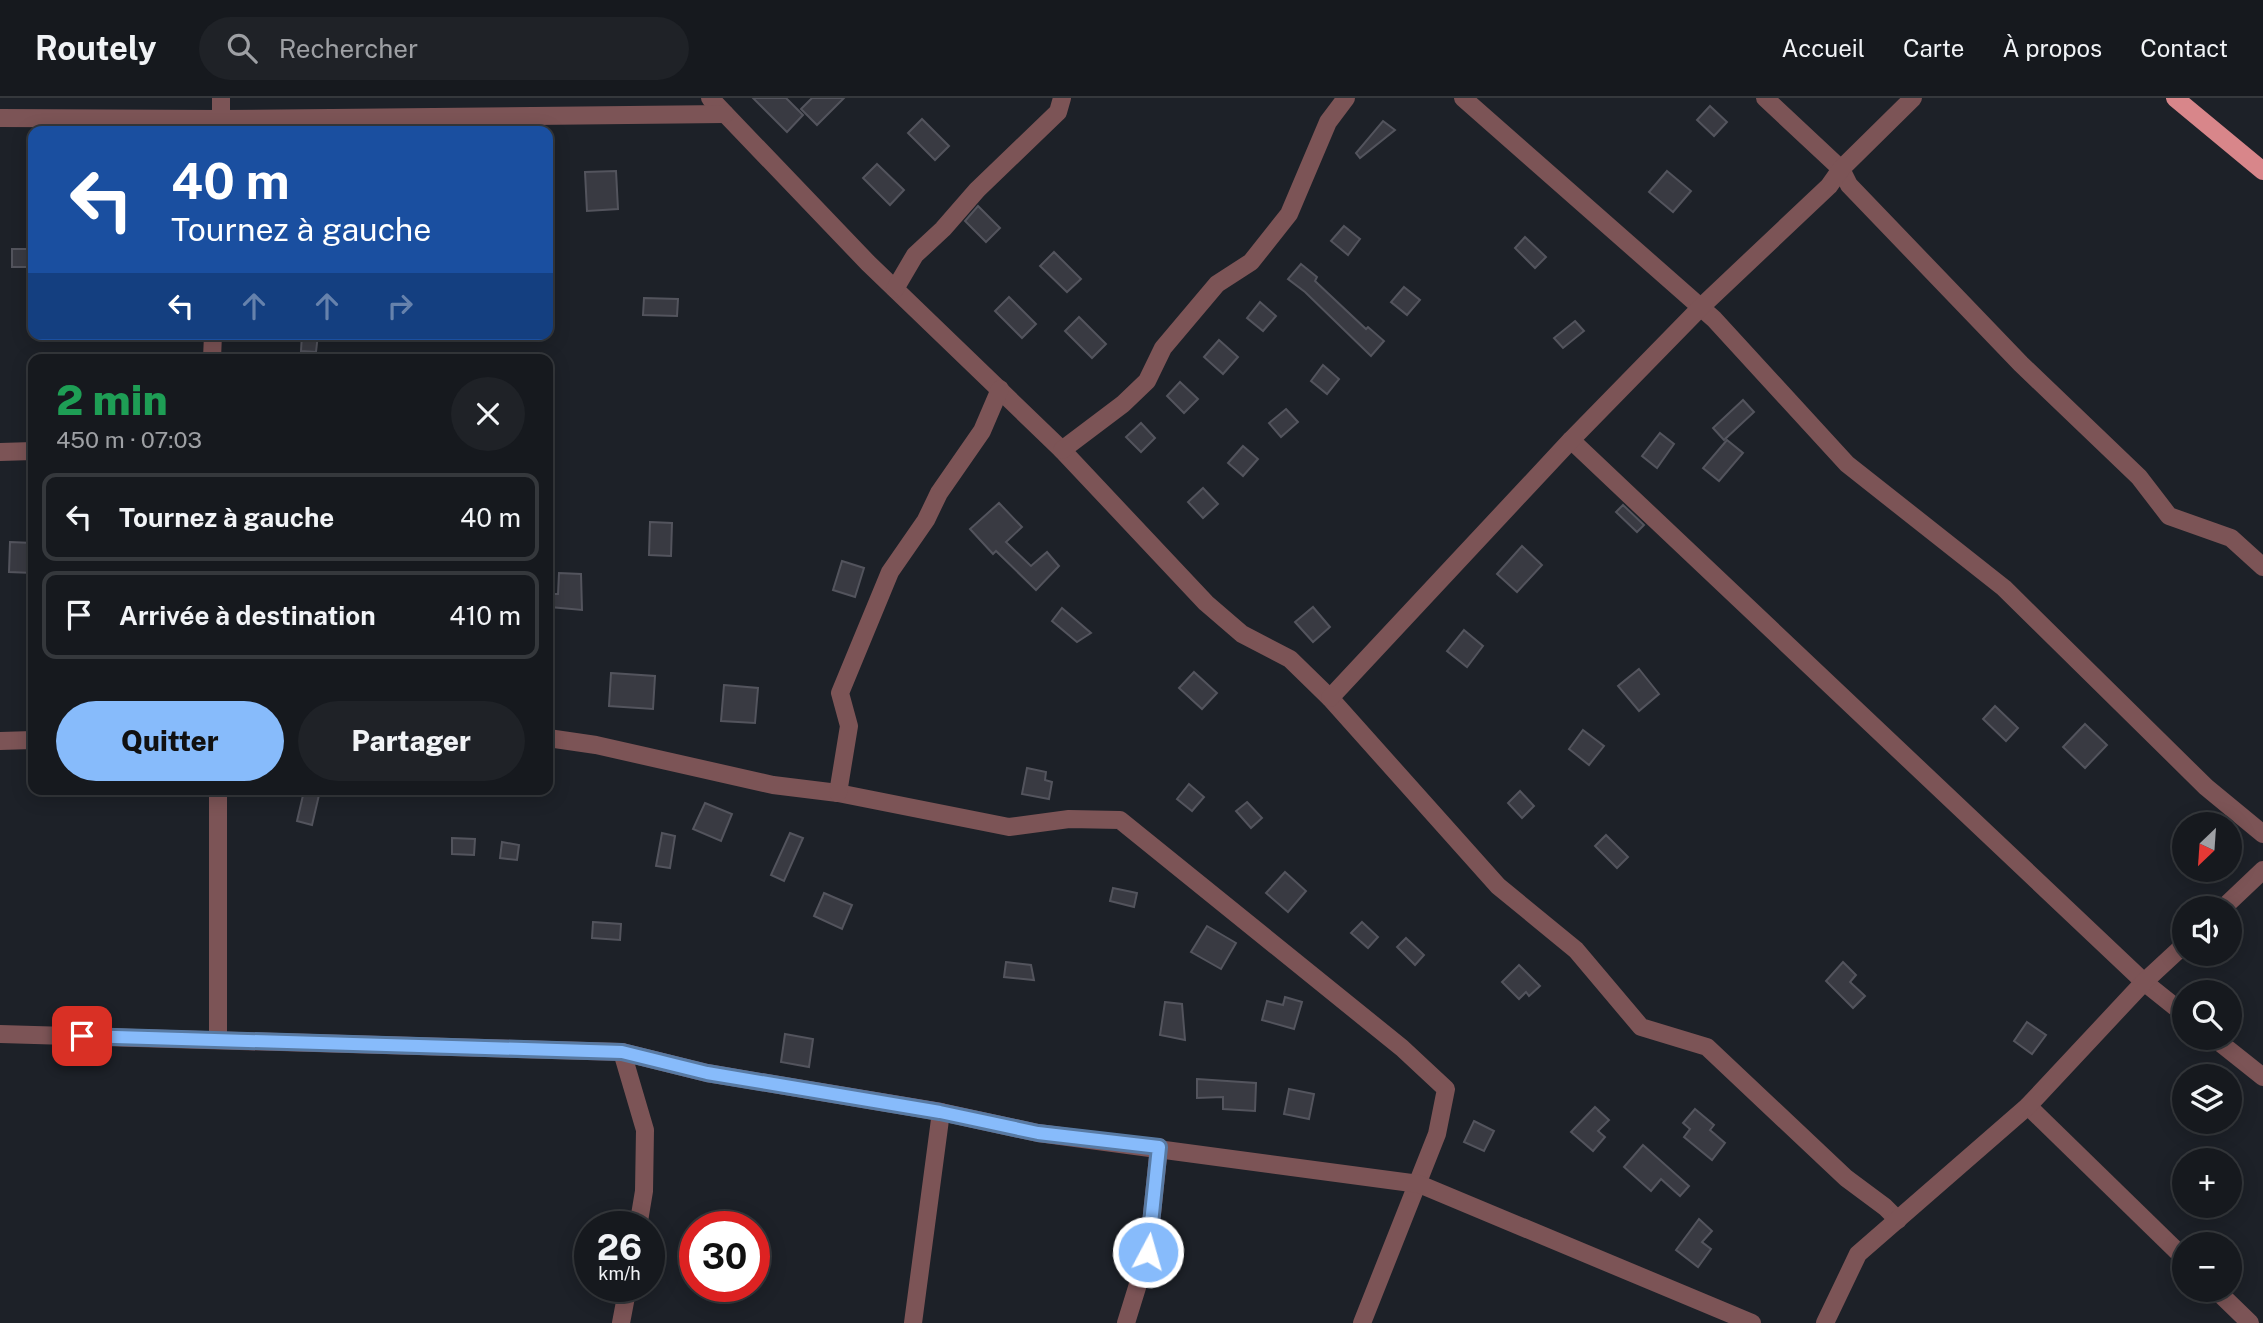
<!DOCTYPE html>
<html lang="fr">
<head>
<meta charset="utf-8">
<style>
	body { margin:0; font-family:"Public Sans",sans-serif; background:#1f2227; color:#f1f3f6; height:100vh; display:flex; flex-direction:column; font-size:26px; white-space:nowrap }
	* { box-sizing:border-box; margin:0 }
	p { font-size:23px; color:#9ea0a4 }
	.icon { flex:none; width:38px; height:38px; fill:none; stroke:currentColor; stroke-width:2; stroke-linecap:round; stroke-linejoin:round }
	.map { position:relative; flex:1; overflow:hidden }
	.details { position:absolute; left:28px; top:256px; width:525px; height:441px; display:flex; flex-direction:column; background:#16191e; border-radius:14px; box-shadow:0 4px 18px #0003,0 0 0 2px #35383c }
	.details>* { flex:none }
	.guide { position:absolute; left:28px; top:28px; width:525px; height:214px; border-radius:14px; box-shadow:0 4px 18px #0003,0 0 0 2px #35383c; background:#1a4fa0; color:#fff; overflow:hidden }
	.needle { width:46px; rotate:205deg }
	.tools { position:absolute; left:2172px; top:714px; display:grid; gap:14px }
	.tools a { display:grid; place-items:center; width:70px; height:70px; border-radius:50%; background:#16191e; box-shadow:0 4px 18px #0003,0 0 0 2px #35383c; font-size:35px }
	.speed { position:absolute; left:574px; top:1113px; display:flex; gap:14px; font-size:35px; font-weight:700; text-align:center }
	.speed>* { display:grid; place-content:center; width:91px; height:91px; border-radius:50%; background:#16191e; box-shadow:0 4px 18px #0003,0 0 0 2px #35383c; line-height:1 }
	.speed small { font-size:18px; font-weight:400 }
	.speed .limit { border:10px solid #d22; background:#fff; color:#111 }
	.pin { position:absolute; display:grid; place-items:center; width:60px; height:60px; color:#fff; margin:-30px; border-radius:14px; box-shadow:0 4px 10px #0006 }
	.me { position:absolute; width:77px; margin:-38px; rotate:6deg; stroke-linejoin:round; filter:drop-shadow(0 0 5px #0008) }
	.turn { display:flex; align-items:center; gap:24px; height:147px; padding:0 28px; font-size:32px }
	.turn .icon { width:91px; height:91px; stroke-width:2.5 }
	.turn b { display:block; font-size:49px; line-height:60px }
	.lanes { display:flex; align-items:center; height:66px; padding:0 28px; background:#0003; justify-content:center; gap:35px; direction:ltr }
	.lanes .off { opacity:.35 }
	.round { display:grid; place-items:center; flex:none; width:74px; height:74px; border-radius:37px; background:#1f2227 }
	.head { display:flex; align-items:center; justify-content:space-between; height:119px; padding:0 28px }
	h1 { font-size:42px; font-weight:800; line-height:52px; color:#1e9e55 }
	.button { display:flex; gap:14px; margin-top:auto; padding:14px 28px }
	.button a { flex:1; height:80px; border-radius:42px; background:#87bbfb; color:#111; font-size:28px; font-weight:800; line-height:80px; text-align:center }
	.button a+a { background:#1f2227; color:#f1f3f6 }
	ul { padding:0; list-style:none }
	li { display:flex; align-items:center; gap:21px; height:88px; margin:0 14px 10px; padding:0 14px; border:4px solid #35383c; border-radius:14px }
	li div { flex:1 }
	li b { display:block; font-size:26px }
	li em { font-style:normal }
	header { display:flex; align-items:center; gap:42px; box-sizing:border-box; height:98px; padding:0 35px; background:#16191e; border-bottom:2px solid #35383c }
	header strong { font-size:33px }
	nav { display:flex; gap:38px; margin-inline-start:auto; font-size:24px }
	.search { width:490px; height:63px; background:#1f2227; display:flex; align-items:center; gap:18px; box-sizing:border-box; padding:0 24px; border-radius:38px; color:#9ea0a4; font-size:26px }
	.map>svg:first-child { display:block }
</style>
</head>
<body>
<header>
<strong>Routely</strong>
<div class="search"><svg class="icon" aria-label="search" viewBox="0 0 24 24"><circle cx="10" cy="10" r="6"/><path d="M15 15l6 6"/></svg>Rechercher</div>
<nav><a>Accueil</a><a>Carte</a><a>À propos</a><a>Contact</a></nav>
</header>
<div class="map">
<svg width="2263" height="1225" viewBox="0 0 2263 1225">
	<rect width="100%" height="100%" fill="#1d2128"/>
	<g fill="#393a42" stroke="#53545d" stroke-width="2">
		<polygon points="753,0 786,0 803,17 787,34"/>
		<polygon points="812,0 844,0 817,27 801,11"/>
		<polygon points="1710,8 1727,24 1714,38 1697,22"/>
		<polygon points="922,21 949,48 935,62 908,35"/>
		<polygon points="1383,23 1395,32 1360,60 1356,55"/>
		<polygon points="877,66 904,92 890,107 863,80"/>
		<polygon points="616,73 618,111 587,113 585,74"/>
		<polygon points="1667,73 1691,93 1673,114 1649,94"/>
		<polygon points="978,108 1000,130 986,144 965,123"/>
		<polygon points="1344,128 1360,141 1348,157 1331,143"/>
		<polygon points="1525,139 1546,159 1535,170 1515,150"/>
		<rect x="12" y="151" width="21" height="18"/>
		<polygon points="1054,154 1081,181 1067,194 1040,168"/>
		<polygon points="1301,166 1317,179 1315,183 1366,231 1368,229 1384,243 1371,258 1305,194 1288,181"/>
		<polygon points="1404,189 1420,202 1407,217 1391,204"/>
		<polygon points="1009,199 1036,226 1022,240 995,213"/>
		<polygon points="644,200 678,201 677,218 643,217"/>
		<polygon points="1260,204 1276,218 1263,233 1247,220"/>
		<polygon points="1079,219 1106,246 1092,260 1065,233"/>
		<polygon points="1575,223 1584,233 1563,250 1554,240"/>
		<polygon points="302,236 318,236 316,254 301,253"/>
		<polygon points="1219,242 1238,259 1223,276 1204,259"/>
		<polygon points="1323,267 1339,281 1327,296 1311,283"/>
		<polygon points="1180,284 1198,301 1184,315 1167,298"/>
		<polygon points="1743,302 1754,314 1724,342 1713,330"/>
		<polygon points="1286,311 1298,324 1281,339 1269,325"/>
		<polygon points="1141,325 1155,340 1141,354 1126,339"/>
		<polygon points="1660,335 1674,346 1657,370 1642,358"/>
		<polygon points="1727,342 1743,355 1719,383 1703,370"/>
		<polygon points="1243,348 1258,361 1243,378 1228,365"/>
		<polygon points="1203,390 1218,406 1203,420 1188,404"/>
		<polygon points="999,405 1022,429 1006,444 1031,468 1047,454 1059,468 1036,492 996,453 993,456 970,431"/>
		<polygon points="1623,407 1644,427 1637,434 1616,414"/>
		<polygon points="650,424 672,425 671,458 649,457"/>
		<polygon points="10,444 33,445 33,475 9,474"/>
		<polygon points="1522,448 1542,467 1517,494 1497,476"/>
		<polygon points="842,463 864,470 855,499 833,492"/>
		<polygon points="559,475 581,476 582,512 550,509 551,496 558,496"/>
		<polygon points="1313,509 1330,529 1313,544 1295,524"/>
		<polygon points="1062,510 1091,535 1077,544 1052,523"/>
		<polygon points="1464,532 1483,548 1467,569 1447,553"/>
		<polygon points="1639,571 1659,596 1639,613 1618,588"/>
		<polygon points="1194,574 1217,595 1202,611 1179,590"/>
		<polygon points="611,575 655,578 653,611 609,608"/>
		<polygon points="724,587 758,590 755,625 721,623"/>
		<polygon points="1995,608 2018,630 2006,643 1983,621"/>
		<polygon points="2085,626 2107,647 2085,670 2063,649"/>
		<polygon points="1583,632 1604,648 1589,667 1569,651"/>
		<polygon points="1027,670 1046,674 1045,682 1052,684 1049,701 1022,696"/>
		<polygon points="1189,686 1204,699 1192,713 1177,701"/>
		<polygon points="304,693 319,697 312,727 297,723"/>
		<polygon points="1520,693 1534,708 1522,720 1508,705"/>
		<polygon points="1247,704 1262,720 1251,730 1236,713"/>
		<polygon points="705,705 732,716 721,743 693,731"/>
		<polygon points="662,735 675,738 670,770 656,768"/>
		<polygon points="790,735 803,740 784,783 771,777"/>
		<polygon points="1606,737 1628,759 1617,770 1595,748"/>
		<polygon points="452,740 475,741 474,757 452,756"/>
		<polygon points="502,744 519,747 517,762 500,760"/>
		<polygon points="1285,774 1306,793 1288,814 1266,795"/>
		<polygon points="1113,790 1137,795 1134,809 1110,803"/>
		<polygon points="824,795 852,807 842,831 814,818"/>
		<polygon points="593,824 621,826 620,842 592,840"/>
		<polygon points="1362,824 1378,839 1368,850 1351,835"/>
		<polygon points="1207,828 1236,845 1221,871 1191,854"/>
		<polygon points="1406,840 1424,857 1415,867 1397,849"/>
		<polygon points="1006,864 1031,867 1034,882 1004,879"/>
		<polygon points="1843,864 1856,877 1850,884 1865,898 1853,910 1826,883"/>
		<polygon points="1519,867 1540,888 1529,898 1526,894 1519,901 1502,884"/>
		<polygon points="1285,899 1302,904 1294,931 1262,922 1267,903 1283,907"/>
		<polygon points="1165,904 1182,906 1185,942 1160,937"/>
		<polygon points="2027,924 2046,937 2032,956 2014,943"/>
		<polygon points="785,936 813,941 809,969 781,964"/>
		<polygon points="1197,981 1256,985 1255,1013 1223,1011 1223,999 1197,1000"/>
		<polygon points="1289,991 1314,996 1309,1021 1284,1016"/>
		<polygon points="1595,1009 1609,1022 1598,1033 1605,1039 1593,1053 1571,1034"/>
		<polygon points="1695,1011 1714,1027 1710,1032 1725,1045 1712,1062 1684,1039 1690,1031 1683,1025"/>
		<polygon points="1474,1023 1494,1033 1484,1053 1464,1044"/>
		<polygon points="1643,1047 1689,1088 1680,1098 1661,1081 1651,1093 1624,1069"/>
		<polygon points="1699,1121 1712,1133 1702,1144 1711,1151 1698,1169 1676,1152"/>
	</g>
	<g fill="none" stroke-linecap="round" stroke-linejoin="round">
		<g stroke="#7c5456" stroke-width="18">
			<polyline points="710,0 868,165 1062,352 1206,505 1242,536 1290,561 1330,600 1498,788 1576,852 1641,929 1707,949 1846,1080 1885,1109 1898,1122"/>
			<polyline points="1463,0 1714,221 1847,366 2004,490 2206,689 2263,736"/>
			<polyline points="1765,0 1841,71 1849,87 2021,266 2139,379 2169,418 2231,440 2263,469"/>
			<polyline points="0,20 221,21 725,16"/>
			<polyline points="221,33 221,0"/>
			<polyline points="895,191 915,157 943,131 977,92 1058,14 1062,0"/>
			<polyline points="212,261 213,236"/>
			<polyline points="1571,342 2144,884 2184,916"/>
			<polyline points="1062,352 1123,306 1147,283 1163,250 1217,186 1251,164 1289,116 1328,24 1346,0"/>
			<polyline points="0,354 33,353"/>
			<polyline points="1330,600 1571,342 1701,209 1829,88 1841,71 1913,0"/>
			<polyline points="548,640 596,647 773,687 838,695 1009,729 1069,721 1120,722 1402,950 1446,991 1437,1036 1362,1225"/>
			<polyline points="0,643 33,642"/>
			<polyline points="838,695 849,628 840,595 890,474 926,422 939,395 982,333 1000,291"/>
			<polyline points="2223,810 2263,772"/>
			<polyline points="0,936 622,954 707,975 941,1014 1038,1035 1419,1086 1752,1225"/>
			<polyline points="2214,940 2263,979"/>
			<polyline points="218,941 218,691"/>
			<polyline points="622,954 645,1032 644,1093 638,1129"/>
			<polyline points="2028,1008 2184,1160"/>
			<polyline points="2216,1192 2250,1225"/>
			<polyline points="621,1225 628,1188"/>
			<polyline points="913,1225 941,1014"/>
			<polyline points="1126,1225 1148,1154 1159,1049"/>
			<polyline points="1825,1225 1858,1156 2028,1008 2144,884 2184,847"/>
		</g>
		<polyline stroke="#d8868a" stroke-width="18" points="2175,0 2263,73"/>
	</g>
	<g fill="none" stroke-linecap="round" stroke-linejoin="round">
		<g stroke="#587aa3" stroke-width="18">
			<polyline id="route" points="82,938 622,954 707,975 940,1014 1038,1035 1159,1049 1148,1154"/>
		</g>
		<use href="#route" stroke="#87bbfb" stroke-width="12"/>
	</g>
</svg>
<div class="tools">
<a><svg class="needle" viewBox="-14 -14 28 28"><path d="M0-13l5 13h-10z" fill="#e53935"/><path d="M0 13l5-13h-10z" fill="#9ea0a4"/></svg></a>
<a><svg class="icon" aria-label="sound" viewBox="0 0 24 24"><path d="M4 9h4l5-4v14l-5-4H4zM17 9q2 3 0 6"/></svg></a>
<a><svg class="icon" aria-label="search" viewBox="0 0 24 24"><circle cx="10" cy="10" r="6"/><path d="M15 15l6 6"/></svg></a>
<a><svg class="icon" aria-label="layers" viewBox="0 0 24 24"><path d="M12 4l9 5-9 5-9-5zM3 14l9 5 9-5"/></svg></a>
<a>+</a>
<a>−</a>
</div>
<div class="speed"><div>26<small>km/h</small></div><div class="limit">30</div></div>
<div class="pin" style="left:82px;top:938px;background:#d93025"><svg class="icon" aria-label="arrive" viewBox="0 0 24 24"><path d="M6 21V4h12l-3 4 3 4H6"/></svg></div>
<svg class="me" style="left:1148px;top:1154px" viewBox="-20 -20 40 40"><circle r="17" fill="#87bbfb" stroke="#fff" stroke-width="3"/><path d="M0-11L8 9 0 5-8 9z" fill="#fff"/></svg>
<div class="guide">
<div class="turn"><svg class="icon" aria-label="left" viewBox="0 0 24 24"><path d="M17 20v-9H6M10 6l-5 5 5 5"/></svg><div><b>40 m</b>Tournez à gauche</div></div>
<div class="lanes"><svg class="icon" aria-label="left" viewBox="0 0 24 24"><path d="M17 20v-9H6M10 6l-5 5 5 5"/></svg><svg class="icon off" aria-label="ahead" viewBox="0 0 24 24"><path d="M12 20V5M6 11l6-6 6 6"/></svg><svg class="icon off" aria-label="ahead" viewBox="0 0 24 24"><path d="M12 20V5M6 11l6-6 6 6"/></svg><svg class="icon off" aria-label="right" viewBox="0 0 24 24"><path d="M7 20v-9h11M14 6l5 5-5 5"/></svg></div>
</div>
<section class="details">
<div class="head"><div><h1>2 min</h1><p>450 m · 07:03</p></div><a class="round"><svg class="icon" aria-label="close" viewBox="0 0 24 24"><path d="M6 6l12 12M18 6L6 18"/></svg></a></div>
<ul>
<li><svg class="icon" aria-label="left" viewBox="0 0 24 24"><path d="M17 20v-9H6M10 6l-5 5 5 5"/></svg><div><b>Tournez à gauche</b></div><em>40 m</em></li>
<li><svg class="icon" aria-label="arrive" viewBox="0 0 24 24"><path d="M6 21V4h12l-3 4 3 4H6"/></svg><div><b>Arrivée à destination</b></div><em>410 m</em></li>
</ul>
<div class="button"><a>Quitter</a><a>Partager</a></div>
</section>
</div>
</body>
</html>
